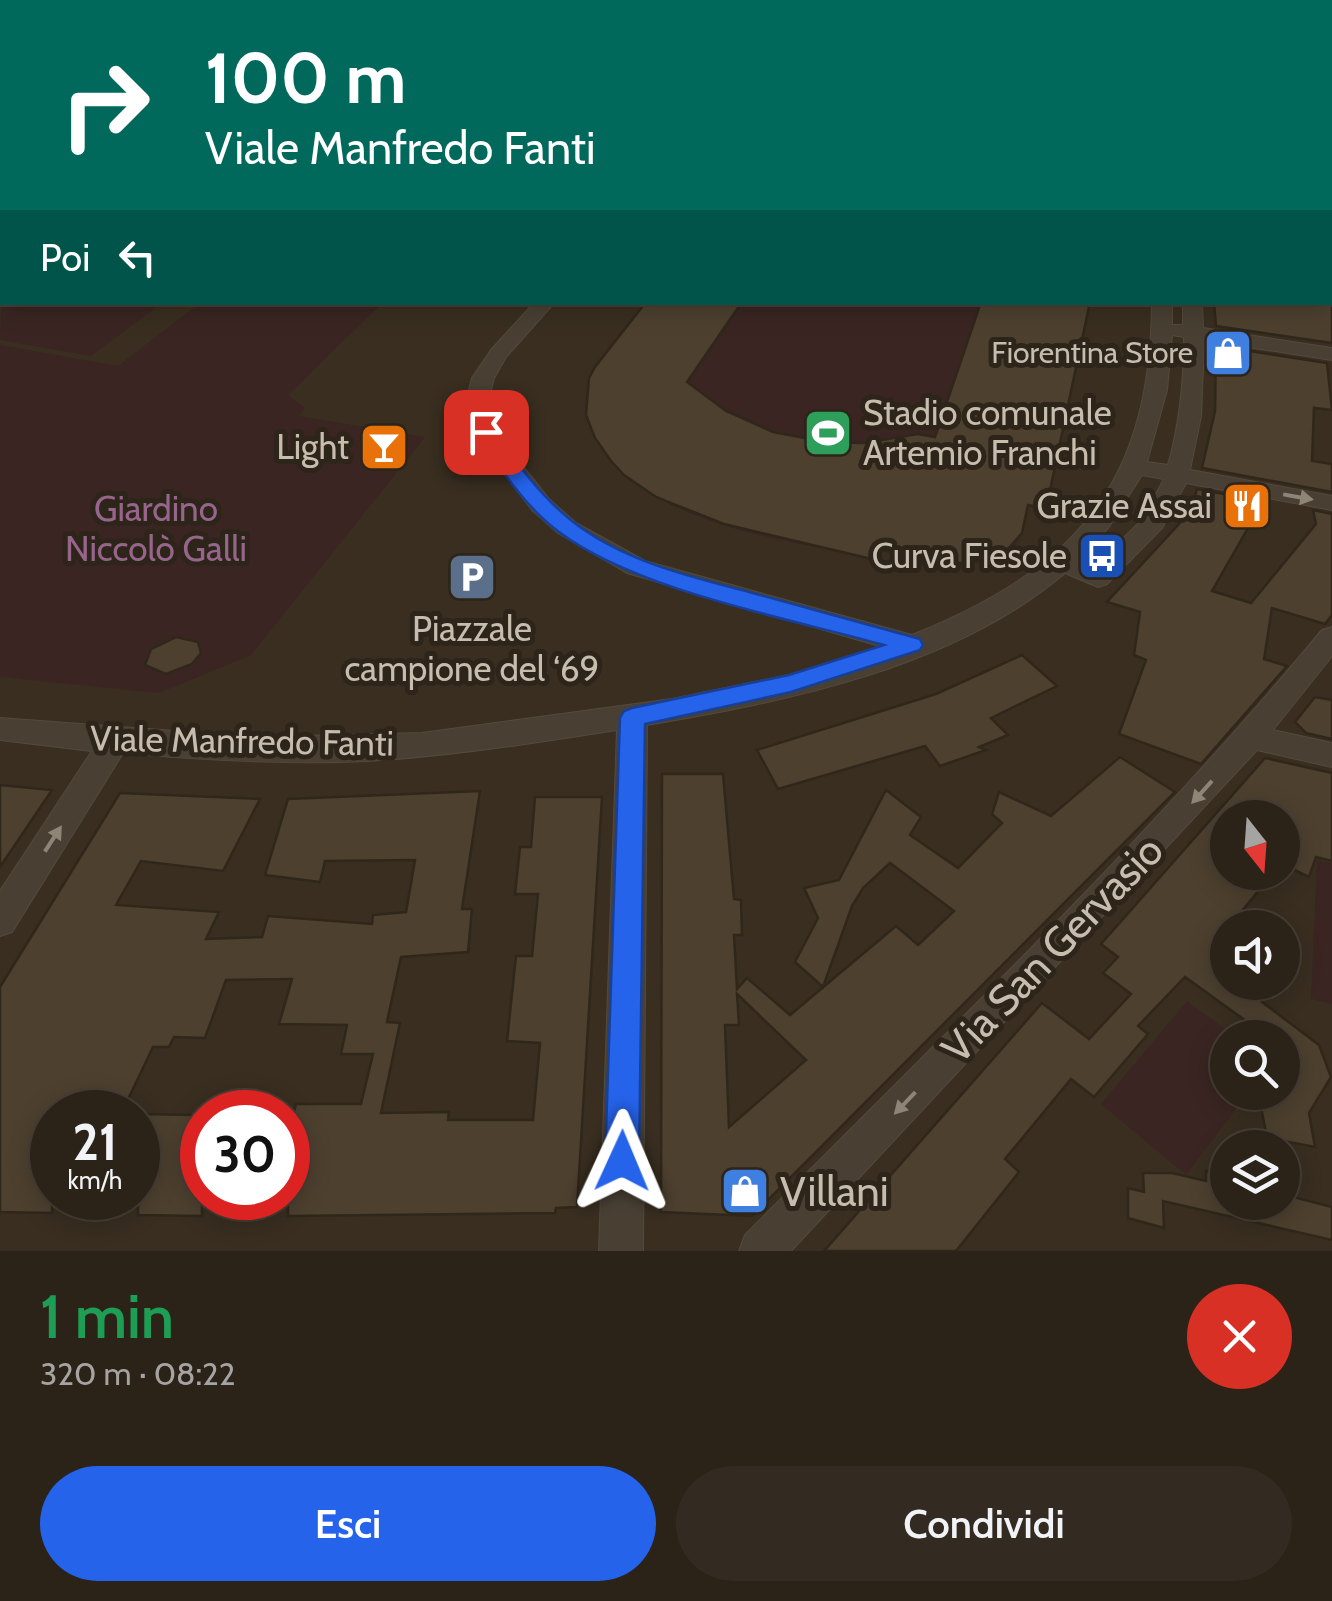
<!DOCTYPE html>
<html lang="it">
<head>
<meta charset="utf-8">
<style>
	body { margin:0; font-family:Cabin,sans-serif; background:#332a21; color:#f1f3f6; height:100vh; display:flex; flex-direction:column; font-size:38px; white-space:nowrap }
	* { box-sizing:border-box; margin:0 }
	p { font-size:32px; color:#a6a4a2 }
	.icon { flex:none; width:55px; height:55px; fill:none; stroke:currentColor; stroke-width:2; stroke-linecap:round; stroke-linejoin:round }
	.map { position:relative; height:1251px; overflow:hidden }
	.details { display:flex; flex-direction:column; background:#2b2218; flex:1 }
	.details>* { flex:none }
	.guide { position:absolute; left:0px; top:0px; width:1332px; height:305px; box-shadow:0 5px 25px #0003,0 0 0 2px #473f37; background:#00695c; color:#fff; overflow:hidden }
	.needle { width:65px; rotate:163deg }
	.tools { position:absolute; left:1210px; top:800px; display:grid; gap:20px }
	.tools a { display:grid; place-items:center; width:90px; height:90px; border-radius:50%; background:#2b2218; box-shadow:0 5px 25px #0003,0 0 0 2px #473f37; font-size:50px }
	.speed { position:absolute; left:30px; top:1090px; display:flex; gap:20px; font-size:50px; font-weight:700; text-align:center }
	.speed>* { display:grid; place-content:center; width:130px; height:130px; border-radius:50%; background:#2b2218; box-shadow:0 5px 25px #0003,0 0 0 2px #473f37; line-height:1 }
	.speed small { font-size:25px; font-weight:400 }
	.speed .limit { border:15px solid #d22; background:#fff; color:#111 }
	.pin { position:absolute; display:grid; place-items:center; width:85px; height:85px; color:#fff; margin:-42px; border-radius:20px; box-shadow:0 5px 15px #0006 }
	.me { position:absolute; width:110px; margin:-55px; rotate:1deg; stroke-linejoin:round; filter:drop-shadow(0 0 8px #0008) }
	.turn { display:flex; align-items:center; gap:35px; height:210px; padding:0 40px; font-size:45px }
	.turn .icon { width:130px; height:130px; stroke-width:2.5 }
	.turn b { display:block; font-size:70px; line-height:85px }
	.then { display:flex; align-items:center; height:95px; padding:0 40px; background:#0003; gap:20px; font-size:38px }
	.round { display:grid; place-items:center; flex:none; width:105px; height:105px; border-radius:52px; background:#332a21 }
	.head { display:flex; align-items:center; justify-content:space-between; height:170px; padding:0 40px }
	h1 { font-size:60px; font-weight:600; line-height:75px; color:#1e9e55 }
	.button { display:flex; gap:20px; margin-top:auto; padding:20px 40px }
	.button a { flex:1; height:115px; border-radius:60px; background:#2563eb; color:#fff; font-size:40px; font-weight:600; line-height:115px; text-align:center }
	.button a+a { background:#332a21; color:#f1f3f6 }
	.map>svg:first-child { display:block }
</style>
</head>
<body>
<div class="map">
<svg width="1332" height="1251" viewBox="0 0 1332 1251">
	<rect width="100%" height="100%" fill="#392e20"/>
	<g fill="#3a2522">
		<polygon points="2,288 2,302 162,303 91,356 0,340"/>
		<polygon points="200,303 382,303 288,395 305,408 299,416 425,437 251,655 159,693 0,677 0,345 118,366"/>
		<path d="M646 303H1090L1046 509 1028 505C1026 517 1024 533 1017 543 987 578 918 559 881 550L876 560C789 539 627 524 591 427 584 408 585 386 595 367Z"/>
		<polygon points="1317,860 1332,863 1332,1004 1311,999"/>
		<polygon points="1187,1001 1236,1037 1228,1038 1228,1092 1248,1093 1186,1175 1101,1104"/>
	</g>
	<g fill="#4d402f" stroke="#30271b" stroke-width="2.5" fill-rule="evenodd">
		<polygon points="646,302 742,302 687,382 726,411 773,432 826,442 863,443 918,434 935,437 981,302 1090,302 1046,509 1028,505 1022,533 1008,549 980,561 952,564 881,550 876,560 724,524 656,497 624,475 611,461 595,438 586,415 589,378 595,367"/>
		<polygon points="1214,302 1332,302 1332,343 1216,326"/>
		<polygon points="1216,346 1327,363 1332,410 1314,408 1312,461 1332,464 1332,492 1202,468 1215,411"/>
		<polygon points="1197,489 1256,500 1256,514 1212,591 1251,603 1316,524 1313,510 1332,514 1332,615 1325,624 1272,608 1264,659 1287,666 1201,764 1119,734 1146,660 1134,655 1140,612 1107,602 1191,511"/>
		<polygon points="176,637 198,642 201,653 192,664 166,674 145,665 151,649"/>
		<polygon points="1022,655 1057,686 991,718 1008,735 979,747 986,750 940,766 925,746 778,789 757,750 936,694"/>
		<polygon points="1315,697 1332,700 1332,739 1306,733 1295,722"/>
		<path d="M1120 757 1175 792 752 1216 661 1212 662 774H723L734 899 741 900 742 935H734L737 989 747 978 790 1015 896 926 918 945 954 911 890 863 863 888 852 906 823 987 795 962 818 918 804 888 839 880 886 790 921 817 910 835 958 868 1002 823 992 814 999 792 1051 816ZM737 994 806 1060 729 1127 725 1025H739Z"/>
		<polygon points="1265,758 1332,773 1332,861 1316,857 1309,877 1282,864 1282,818 1228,818 1228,872 1274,872 1228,928 1228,982 1278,982 1262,1002 1319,1045 1331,1077 1309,1113 1315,1147 1267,1138 1258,1092 1282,1092 1282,1038 1230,1038 1246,1021 1185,977 1138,1026 1148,1034 1094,1097 1071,1079 1005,1159 1019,1172 956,1251 824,1251 1042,1003 1089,1039 1131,994 1103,973 1118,957 1101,944"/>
		<polygon points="0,785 52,790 0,867"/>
		<polygon points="480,791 462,909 472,909 468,952 401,957 387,1022 400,1023 381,1113 449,1112 448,1120 533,1120 540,1043 507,1041 516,956 532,956 538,894 515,894 520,847 531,847 535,797 602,797 577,1207 556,1208 555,1213 288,1216 288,1119 292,1119 296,1104 361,1104 373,1054 341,1054 347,1025 279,1024 292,979 226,980 205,1038 174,1037 169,1047 153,1047 122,1112 52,1112 52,1213 0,1212 0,987 120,793 260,799 223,871 141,861 116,905 219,912 206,939 262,937 268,916 372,924 373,915 406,912 415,860 325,861 320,882 265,875 288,799"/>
		<polygon points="138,1114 195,1115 189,1131 202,1129 202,1216 138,1215"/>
		<polygon points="1206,1171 1228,1175 1228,1202 1282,1202 1282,1194 1332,1207 1332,1240 1163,1201 1164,1228 1128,1218 1128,1188 1144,1192 1143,1173 1172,1173 1206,1181"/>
	</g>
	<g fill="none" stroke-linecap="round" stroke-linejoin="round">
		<g stroke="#534a3d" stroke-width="2">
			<g id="street">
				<polygon points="1137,0 1149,0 1149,2 1138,2"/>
				<polygon points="1157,0 1169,0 1169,2 1158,2"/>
				<polygon points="1234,0 1246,0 1247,2 1236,2"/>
				<polygon points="2,51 2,59 0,60 0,52"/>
				<rect x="1330" y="61" width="2" height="8"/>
				<rect x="1330" y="229" width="2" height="14"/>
				<rect x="1330" y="257" width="2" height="10"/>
				<path d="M535 302H555L506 357 494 378 490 394 494 423 502 440 550 500 576 523 645 561 912 635C1076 569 1151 484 1152 302H1172V325H1183V302H1202L1203 328 1332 348V360L1204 340 1201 416 1190 470 1332 496V510L1186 483 1162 528 1107 584 1098 587 1065 573C953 668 788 701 647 725L643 1251H599L617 730C534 743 451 756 367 761 286 765 204 760 123 753L12 932 0 936V891L92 751 0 740V718L255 737 422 733 672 699 789 675 883 647 627 573 558 533 532 510 480 441 472 423 468 394 472 378 491 350ZM1172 335 1184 337C1184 381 1180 423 1168 465L1147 462 1167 390ZM1142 475 1164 479 1143 519 1095 566 1080 559 1108 528Z"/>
				<path d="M1332 627V656L1273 730 1332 743V767L1257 750 791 1251H739L745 1235C941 1037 1144 845 1322 630Z"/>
			</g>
		</g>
		<g stroke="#534a3d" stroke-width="2">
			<g id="secondary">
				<polygon points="1292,0 1322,0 1323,2 1294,2"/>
				<rect x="0" y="32" width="2" height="11"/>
				<polygon points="1330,174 1332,175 1332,189 1330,188"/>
			</g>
		</g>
		<use href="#street" fill="#494033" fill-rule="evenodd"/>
		<use href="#secondary" fill="#5c5241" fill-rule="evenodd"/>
	</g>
	<defs><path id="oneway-solid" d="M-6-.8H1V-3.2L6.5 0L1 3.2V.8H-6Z" transform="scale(2.5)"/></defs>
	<g fill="#8e8577">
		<use href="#oneway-solid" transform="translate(1298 497) rotate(10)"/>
		<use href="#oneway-solid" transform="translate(1202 792) rotate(132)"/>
		<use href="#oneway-solid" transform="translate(53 839) rotate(-57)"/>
		<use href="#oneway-solid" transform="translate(905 1103) rotate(134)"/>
	</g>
	<path fill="#2563eb" stroke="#184099" stroke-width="2.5" d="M486 426 493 428C516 462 539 495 572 521 623 561 688 576 749 592 806 608 863 623 920 639L923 645 920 650 791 692 645 724 639 1161 634 1173 622 1178 610 1173 605 1161 620 718 624 711 632 708 789 675 884 645C788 618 638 591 559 532 524 506 500 468 477 432Z"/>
	<defs>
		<g id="shop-square" transform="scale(2.5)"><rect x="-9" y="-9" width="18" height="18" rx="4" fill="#3f7fe0" stroke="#2d2519"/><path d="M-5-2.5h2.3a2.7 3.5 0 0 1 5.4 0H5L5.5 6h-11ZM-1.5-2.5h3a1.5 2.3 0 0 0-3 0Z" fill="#fff"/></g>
		<g id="stadium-square" transform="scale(2.5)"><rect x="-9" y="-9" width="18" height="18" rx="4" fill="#2e9e5b" stroke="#2d2519"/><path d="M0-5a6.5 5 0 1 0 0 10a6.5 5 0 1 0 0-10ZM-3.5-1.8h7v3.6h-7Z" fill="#fff"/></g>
		<g id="bar-square" transform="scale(2.5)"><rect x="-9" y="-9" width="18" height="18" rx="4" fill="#e8710a" stroke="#2d2519"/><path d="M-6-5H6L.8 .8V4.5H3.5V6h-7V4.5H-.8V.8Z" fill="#fff"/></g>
		<g id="restaurant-square" transform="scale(2.5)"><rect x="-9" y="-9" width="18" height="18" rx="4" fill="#e8710a" stroke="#2d2519"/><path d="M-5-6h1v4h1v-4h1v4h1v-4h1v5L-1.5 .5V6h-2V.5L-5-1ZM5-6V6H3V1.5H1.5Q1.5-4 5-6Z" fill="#fff"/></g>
		<g id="bus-square" transform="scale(2.5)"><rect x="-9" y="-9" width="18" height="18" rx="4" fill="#1a4fb4" stroke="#2d2519"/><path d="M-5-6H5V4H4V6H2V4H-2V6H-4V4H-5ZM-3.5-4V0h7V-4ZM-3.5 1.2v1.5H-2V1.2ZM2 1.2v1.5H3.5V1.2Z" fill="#fff"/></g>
		<g id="parking-square" transform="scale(2.5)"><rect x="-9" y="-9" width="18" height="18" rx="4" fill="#5c6f8a" stroke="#2d2519"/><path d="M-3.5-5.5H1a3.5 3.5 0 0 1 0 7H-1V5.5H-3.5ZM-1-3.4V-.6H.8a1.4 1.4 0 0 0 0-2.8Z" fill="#fff"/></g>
	</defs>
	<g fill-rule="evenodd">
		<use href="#shop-square" x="1228" y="353"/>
		<use href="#stadium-square" x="828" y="433"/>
		<use href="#bar-square" x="384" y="447"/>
		<use href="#restaurant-square" x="1247" y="506"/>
		<use href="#bus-square" x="1102" y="556"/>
		<use href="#parking-square" x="472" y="577"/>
		<use href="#shop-square" x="745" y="1191"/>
	</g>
	<g text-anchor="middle" stroke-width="10" stroke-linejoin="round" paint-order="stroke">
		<g font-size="30" fill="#c6bdae" stroke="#2d2519" text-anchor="end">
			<text x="1193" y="363">Fiorentina Store</text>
		</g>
		<g font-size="35" fill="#c6bdae" stroke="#2d2519" text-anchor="end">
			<text x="863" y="425" text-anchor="start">Stadio comunale<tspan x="863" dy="40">Artemio Franchi</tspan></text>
			<text x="349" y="459">Light</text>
			<text x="1212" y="518">Grazie Assai</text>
			<text x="1067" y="568">Curva Fiesole</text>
			<text x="472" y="641" text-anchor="middle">Piazzale<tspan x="472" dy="40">campione del ‘69</tspan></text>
		</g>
		<g font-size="35" fill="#97658b" stroke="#2d2519">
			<text x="156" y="521">Giardino<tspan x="156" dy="40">Niccolò Galli</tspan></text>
		</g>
		<g font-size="35" fill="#c6bdae" stroke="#2d2519">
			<text transform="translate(242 741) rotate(1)" y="12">Viale Manfredo Fanti</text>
		</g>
		<g font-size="42" fill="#c6bdae" stroke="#2d2519">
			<text transform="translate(1052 949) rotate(-46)" y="15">Via San Gervasio</text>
		</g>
		<g font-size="42" fill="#c6bdae" stroke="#2d2519" text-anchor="start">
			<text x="780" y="1206">Villani</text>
		</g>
	</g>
</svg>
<div class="tools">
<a><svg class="needle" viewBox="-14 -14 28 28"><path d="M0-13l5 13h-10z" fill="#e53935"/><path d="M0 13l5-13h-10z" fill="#a6a4a2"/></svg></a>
<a><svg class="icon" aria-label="sound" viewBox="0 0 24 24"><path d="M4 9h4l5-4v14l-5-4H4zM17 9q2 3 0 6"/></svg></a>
<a><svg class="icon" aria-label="search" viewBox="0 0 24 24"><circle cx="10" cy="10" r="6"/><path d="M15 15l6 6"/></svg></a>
<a><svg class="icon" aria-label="layers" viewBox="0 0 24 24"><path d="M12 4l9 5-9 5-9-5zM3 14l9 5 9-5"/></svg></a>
</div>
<div class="speed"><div>21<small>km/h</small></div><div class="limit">30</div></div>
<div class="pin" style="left:486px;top:432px;background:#d93025"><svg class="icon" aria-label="arrive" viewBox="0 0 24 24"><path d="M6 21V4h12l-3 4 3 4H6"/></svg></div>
<svg class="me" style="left:622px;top:1161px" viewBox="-20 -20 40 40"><path d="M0-17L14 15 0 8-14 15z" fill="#2563eb" stroke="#fff" stroke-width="4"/></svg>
<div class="guide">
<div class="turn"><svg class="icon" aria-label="right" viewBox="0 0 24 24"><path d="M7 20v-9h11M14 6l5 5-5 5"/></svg><div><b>100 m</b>Viale Manfredo Fanti</div></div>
<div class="then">Poi<svg class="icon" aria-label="left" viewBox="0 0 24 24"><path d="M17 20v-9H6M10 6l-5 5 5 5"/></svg></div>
</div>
</div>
<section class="details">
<div class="head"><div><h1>1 min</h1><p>320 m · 08:22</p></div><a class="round" style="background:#d93025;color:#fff"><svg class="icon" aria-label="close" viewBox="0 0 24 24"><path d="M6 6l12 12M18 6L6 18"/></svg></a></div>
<div class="button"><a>Esci</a><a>Condividi</a></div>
</section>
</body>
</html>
